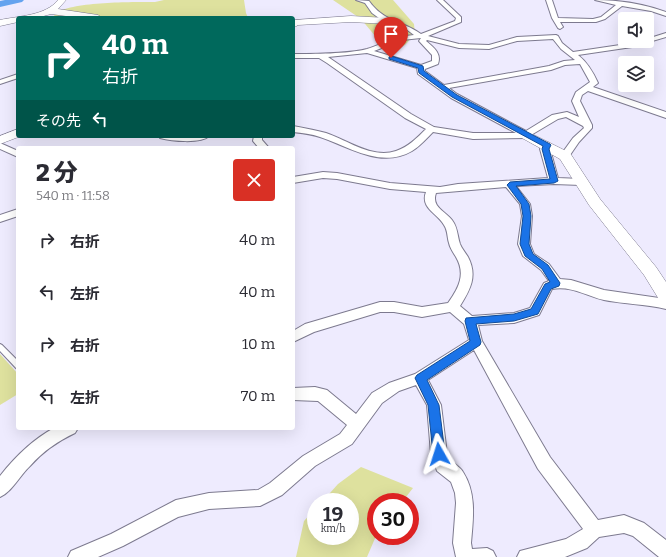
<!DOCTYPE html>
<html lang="ja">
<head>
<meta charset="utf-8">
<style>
	body { margin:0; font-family:Bitter,"Noto Sans JP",serif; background:#f2f2f3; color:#2b2b33; height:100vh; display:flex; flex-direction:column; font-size:15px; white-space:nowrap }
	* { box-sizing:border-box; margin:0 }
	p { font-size:13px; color:#7c7c81 }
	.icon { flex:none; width:22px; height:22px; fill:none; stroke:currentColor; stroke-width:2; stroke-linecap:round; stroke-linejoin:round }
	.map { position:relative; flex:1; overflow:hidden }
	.panel { position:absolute; left:16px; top:146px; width:279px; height:284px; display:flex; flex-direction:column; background:#fff; border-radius:4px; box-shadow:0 4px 16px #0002 }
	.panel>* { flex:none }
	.top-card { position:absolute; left:16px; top:16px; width:279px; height:122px; border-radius:4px; box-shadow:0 4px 16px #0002; background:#00695c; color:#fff; overflow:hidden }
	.buttons { position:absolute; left:618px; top:12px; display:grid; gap:8px }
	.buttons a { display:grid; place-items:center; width:36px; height:36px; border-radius:4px; background:#fff; box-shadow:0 4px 16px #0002; font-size:20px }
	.speed { position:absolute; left:307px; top:493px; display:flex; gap:8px; font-size:20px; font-weight:700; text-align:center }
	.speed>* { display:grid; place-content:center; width:52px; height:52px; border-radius:50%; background:#fff; box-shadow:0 4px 16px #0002; line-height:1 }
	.speed small { font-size:10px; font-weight:400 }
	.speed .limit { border:6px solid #d22; background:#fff; color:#111 }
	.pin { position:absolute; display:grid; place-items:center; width:34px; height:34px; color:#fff; margin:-41px -17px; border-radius:50% 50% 50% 0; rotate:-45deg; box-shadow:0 0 4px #0007 }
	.pin .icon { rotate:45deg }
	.me { position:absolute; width:44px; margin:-22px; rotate:354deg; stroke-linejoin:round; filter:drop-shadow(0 0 3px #0008) }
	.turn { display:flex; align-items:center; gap:14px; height:84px; padding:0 20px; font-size:18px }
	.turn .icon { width:52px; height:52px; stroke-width:2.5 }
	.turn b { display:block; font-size:28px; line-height:34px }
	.then { display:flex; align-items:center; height:38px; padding:0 20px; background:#0003; gap:8px; font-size:15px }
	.round { display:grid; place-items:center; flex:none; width:42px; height:42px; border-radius:4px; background:#f2f2f3 }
	.headline { display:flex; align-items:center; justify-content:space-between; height:68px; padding:0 20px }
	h1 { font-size:24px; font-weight:800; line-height:30px }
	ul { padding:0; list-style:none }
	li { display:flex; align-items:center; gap:12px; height:52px; padding:0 20px }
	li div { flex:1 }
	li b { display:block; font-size:15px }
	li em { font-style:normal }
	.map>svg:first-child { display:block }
</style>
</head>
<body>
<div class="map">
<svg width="666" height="557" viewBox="0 0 666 557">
	<rect width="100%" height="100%" fill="#eeebfe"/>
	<g fill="#dee19e">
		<path d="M164 0H244L246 13 248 18H61L54 16C62 1 137 2 155 2Z"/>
		<polygon points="333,0 393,0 414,24 415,34 405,45 402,46 390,46 381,43 361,19"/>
		<polygon points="0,354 18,374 18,394 0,405"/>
		<polygon points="361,467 413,488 402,502 376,502 376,536 367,557 296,557 304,521 316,508 316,536 350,536 350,502 322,502 338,484"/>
	</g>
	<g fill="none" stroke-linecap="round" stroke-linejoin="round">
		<polygon fill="#64a3ef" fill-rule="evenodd" points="5,0 24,0 22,2 0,7 0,1"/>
		<g stroke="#7d7a8f" stroke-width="2">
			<polygon id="lane" points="0,344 2,345 18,361 18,369 16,368 0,351"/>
		</g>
		<g stroke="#7d7a8f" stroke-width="2">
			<g id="street">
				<path d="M356 0 369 1C384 22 401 20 421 34L455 21 456 18 437 0H443L461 17V22L428 36 459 44 489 45 517 37 556 35 558 36 562 43 573 52 647 41V39L666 33V37L632 47 578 55C588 63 593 72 598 83L593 87 666 112V118L588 91 582 95 580 101 592 125V128L579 142 568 158 565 159 560 156 573 138 584 128 583 126 566 117 558 119 526 138 473 139 433 132C426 139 420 146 412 151 381 169 350 147 320 137 312 134 302 133 293 132V126C304 128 315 130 326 133 347 140 372 159 396 151 408 147 417 138 426 129L405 118 327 63 319 58H293V54C314 54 347 54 367 49 383 44 397 36 414 35L406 29 383 21 372 13 365 3ZM421 38 419 41 432 55V61L421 65 374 51 402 40ZM553 39 561 49 575 60 564 61 549 66 444 85 425 71V69L438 64C442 53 433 47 426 41L427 40 459 48 489 49 517 41ZM367 53 417 68 418 74 451 98 516 133H473L434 127 411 114 328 57ZM580 64 590 82 576 92 572 101 579 117 567 112 552 115 526 131 457 94 449 88 551 70 565 65Z"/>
				<path d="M546 0H552L558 18 593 19 601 17 616 5 595 0C619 0 644 4 666 12V16L651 11 622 6 605 19 596 22H560L563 27 560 29 558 28 552 18Z"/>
				<polygon points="18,74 18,78 0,84 0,80"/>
				<path d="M159 136H209C201 144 171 141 160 138Z"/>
				<polygon points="254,136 262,136 262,140 269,148 259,148 253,141"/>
				<path d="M547 142 552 145 550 149 558 178 581 179 586 182 581 185 554 184 516 186 530 204 532 216 530 244 534 254 549 264 560 279 571 280 604 290 666 299V309C645 304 624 304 604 300 587 296 570 285 552 289L539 315 514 323 478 325 482 341 550 457 598 520 624 515 644 523 666 540V557H659L633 536 624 533 599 537 587 548 565 557H517L520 551 566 539 583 529 538 469 474 350 428 380 441 405 447 454C450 463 459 465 463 472 477 494 473 519 471 543L472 549 487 548 493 551 496 557H456L453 543 456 503 455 493 451 482 437 471 435 465 431 454 427 405 416 385 399 391 382 403 352 444 315 466 282 495 260 506 209 509 178 517 123 546 98 557H68L71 551 111 534 176 500 209 493 258 490 270 483 303 456 340 434 347 425 318 401 293 400V388L315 387 327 390 356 414 372 393 389 383 415 374 469 340 464 324 450 312 422 317 394 312H380L314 332 293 342V331L305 324 380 302H394L422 307 448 303C459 288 466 274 456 257 453 252 450 248 449 243 447 237 448 231 444 225 437 213 420 208 426 192L390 189 337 179 323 178 293 183V177L323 172 337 173 390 183 440 187 458 184 548 178 540 149 544 143ZM506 187 520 204 522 216 518 244 523 256 541 270 549 281 544 283 530 308 514 313 472 316 460 306C470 290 478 276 468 257 465 252 462 249 460 244 457 235 458 228 452 220 445 211 431 207 436 193Z"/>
				<polygon points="0,143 18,151 18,157 0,149"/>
				<polygon points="18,209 18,216 0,222 0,215"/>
				<path d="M54 428H78L75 433C58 441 43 451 30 466 20 475 12 492 0 497V476C15 457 32 440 54 428Z"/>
			</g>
		</g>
		<g stroke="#7d7a8f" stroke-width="1">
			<g id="secondary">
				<path d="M58 0H66L58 9 98 15 102 18H81L51 14 36 18H18V22L0 26V20C18 16 46 16 58 0Z"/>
				<polygon points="351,16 387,18 391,21 387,24 351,22 298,25 293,28 293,21 295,20"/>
				<polygon points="18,129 18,136 21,136 0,144 0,136"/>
				<polygon points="526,131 570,153 600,199 656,267 666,282 666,303 660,301 644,275 589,205 560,159 522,138 520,135 522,132"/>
			</g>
		</g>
		<use href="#lane" fill="#fff" fill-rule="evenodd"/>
		<use href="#street" fill="#fff" fill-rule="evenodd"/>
		<use href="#secondary" fill="#fff" fill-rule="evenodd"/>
	</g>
	<polygon fill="#1a73e8" stroke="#114b97" points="391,56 423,66 424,71 457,95 550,144 551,145 549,149 558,181 554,183 516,186 529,204 531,216 529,244 533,254 548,265 560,283 559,286 551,289 538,314 514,321 476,324 481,342 480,345 427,380 439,405 445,454 444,458 439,460 435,458 433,454 428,405 415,378 417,375 470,341 465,321 466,318 514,314 531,309 545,284 550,282 542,269 525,256 520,244 523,216 521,204 507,185 510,182 550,179 542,149 543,146 452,97 419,73 418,68 389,59 389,57"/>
</svg>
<div class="buttons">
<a><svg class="icon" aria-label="sound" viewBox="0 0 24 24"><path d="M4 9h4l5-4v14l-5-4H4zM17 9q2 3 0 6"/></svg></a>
<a><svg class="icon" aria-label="layers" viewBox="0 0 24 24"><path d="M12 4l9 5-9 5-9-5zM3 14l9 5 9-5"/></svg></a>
</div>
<div class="speed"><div>19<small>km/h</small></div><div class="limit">30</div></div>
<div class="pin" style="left:391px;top:58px;background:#d93025"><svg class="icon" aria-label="arrive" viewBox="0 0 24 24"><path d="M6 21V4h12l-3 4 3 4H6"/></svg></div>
<svg class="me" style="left:439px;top:454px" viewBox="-20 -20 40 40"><path d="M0-17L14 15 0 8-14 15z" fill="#1a73e8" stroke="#fff" stroke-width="4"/></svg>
<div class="top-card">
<div class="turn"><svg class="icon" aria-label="right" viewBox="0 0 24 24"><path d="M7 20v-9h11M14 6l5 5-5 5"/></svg><div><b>40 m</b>右折</div></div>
<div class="then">その先<svg class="icon" aria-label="left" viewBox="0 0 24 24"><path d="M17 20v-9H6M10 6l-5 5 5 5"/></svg></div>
</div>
<section class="panel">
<div class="headline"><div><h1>2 分</h1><p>540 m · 11:58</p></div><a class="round" style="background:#d93025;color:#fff"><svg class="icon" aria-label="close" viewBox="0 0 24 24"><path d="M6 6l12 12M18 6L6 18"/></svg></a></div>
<ul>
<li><svg class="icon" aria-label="right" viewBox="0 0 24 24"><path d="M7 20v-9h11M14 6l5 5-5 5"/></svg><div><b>右折</b></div><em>40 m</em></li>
<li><svg class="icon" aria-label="left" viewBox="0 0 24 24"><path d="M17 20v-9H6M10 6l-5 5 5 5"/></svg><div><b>左折</b></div><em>40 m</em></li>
<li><svg class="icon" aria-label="right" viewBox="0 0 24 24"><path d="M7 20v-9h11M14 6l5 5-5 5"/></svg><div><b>右折</b></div><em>10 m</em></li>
<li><svg class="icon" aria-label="left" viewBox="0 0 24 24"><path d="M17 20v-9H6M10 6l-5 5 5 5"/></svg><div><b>左折</b></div><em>70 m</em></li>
</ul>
</section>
</div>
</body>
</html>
